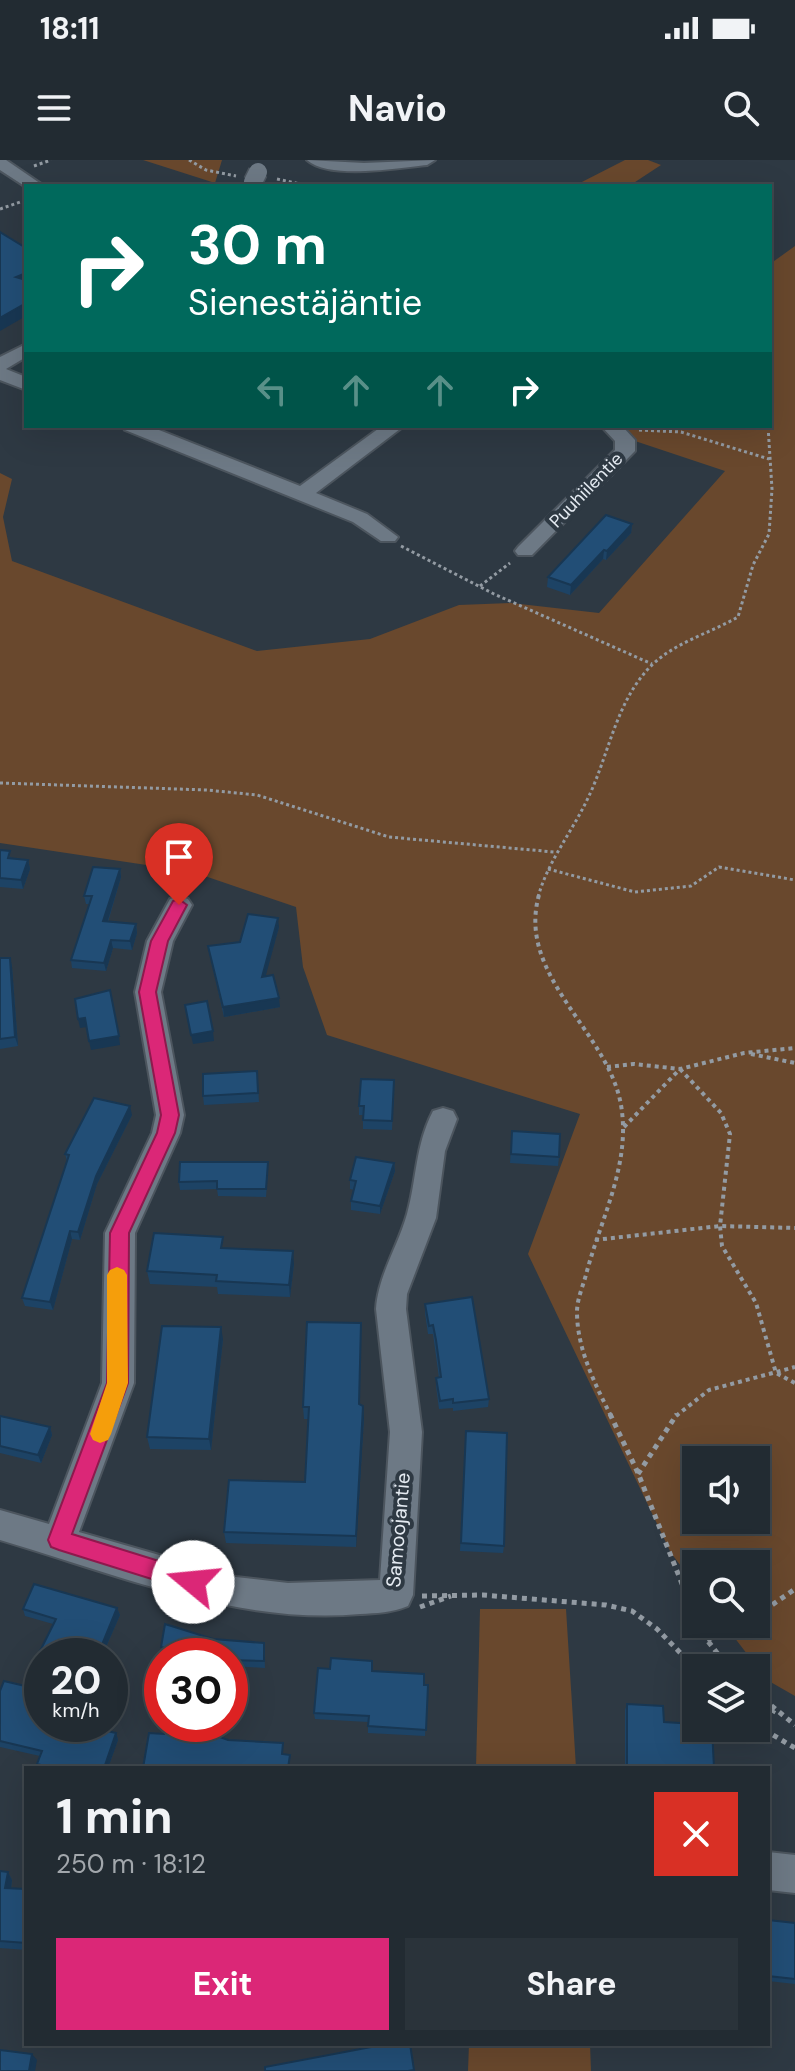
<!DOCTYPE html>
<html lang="en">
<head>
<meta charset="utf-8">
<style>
	body { margin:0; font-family:"DM Sans",sans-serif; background:#2a333a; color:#f1f3f6; height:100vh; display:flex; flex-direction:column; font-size:30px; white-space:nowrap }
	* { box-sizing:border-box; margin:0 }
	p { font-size:26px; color:#a2a7ac }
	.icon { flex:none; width:44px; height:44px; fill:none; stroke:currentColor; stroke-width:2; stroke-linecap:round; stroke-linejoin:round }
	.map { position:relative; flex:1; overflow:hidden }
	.drawer { position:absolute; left:24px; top:1606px; width:746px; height:280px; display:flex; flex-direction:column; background:#222b32; border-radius:0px; box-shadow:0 8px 32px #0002,0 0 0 2px #3f474d }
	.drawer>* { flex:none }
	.top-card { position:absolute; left:24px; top:24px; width:748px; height:244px; border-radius:0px; box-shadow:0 8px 32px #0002,0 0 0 2px #3f474d; background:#00695c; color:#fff; overflow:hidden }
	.controls { position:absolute; left:682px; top:1286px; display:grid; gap:16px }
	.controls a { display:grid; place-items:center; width:88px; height:88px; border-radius:0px; background:#222b32; box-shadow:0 8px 32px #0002,0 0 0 2px #3f474d; font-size:40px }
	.speed { position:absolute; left:24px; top:1478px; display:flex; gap:16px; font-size:40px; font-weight:700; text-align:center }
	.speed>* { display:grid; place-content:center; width:104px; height:104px; border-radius:50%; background:#222b32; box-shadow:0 8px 32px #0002,0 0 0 2px #3f474d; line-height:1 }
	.speed small { font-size:20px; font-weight:400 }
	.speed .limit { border:12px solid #d22; background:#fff; color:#111 }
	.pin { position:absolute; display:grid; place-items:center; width:68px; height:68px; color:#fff; margin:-82px -34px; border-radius:50% 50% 50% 0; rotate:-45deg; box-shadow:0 0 8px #0007 }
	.pin .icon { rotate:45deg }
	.me { position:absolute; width:88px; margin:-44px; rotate:287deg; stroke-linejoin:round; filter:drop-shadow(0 0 6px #0008) }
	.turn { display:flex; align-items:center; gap:28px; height:168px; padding:0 32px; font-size:36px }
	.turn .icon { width:104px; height:104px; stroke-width:2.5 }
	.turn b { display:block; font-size:56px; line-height:68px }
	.lanes { display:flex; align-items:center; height:76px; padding:0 32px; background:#0003; justify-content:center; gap:40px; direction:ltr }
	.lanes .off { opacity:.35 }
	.round { display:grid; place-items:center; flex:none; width:84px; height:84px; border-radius:0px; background:#2a333a }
	.summary { display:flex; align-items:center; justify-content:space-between; height:136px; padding:0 32px }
	h1 { font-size:48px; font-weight:700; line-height:60px }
	.button { display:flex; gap:16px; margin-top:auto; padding:16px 32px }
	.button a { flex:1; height:92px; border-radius:0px; background:#db2777; color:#fff; font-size:32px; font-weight:700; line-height:92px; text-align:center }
	.button a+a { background:#2a333a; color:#f1f3f6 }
	.status { display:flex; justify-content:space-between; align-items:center; height:56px; padding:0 40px; background:#222b32; direction:ltr }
	.status svg { height:22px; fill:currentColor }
	header { display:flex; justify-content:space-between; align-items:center; height:104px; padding:0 32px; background:#222b32; font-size:36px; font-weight:700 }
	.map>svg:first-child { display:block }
</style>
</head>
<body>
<div class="status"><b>18:11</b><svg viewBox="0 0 49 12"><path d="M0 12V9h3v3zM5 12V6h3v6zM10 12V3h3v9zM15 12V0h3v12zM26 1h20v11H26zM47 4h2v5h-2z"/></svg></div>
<header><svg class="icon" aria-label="menu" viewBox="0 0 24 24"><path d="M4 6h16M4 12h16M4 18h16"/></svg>Navio<svg class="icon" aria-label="search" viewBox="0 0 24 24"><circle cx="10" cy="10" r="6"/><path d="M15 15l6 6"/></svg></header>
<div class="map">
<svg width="795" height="1911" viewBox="0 0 795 1911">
	<rect width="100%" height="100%" fill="#2e3943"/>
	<g fill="#69482d" fill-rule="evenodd">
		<polygon points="143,0 222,0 215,23"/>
		<polygon points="625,0 648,0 661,5 629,26 574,26"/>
		<path d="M795 86V1536L767 1520 724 1464H756V1404H696V1426L671 1393 528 1094 580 954 327 875 303 807 296 747 193 712 0 683V313L12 319 3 357 12 401 257 491 370 479 459 445 511 443 599 453 725 311 629 279 621 266H770V104ZM696 1300H756V1360H696Z"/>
		<polygon points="480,1449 566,1449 576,1608 476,1608"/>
		<polygon points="469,1884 590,1884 591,1911 468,1911"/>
	</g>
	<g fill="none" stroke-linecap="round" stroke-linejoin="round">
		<g stroke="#4c555e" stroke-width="4">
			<g id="minor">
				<polygon points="0,0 6,0 44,26 26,27 0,10"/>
				<path d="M307 0 364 3 435 0 427 5C398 8 330 20 307 0Z"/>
				<polygon points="26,184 26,197 6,209 26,217 26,230 0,220 0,197"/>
				<polygon points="122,266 149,266 300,326 382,266 404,266 316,333 367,354 398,377 395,381 381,381 353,362 125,270"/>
				<polygon points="601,266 622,266 635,280 635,291 532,395 518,395 515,391 518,387 615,290 615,281"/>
				<path d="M179 736 188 739 192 745 173 781 161 832 184 955 180 973 135 1073 134 1223 79 1372 236 1417 288 1423 380 1420 390 1272 376 1149C378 1116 398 1086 407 1054 417 1018 415 986 433 951L443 948 453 951 457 959 445 991 436 1058 407 1134 406 1149 422 1272 413 1435 408 1446C392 1453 376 1453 360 1454 237 1465 116 1414 0 1380V1350L49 1364 102 1223 105 1073 152 973 156 955 135 832 147 781 170 739Z"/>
				<polygon points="768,1692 795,1695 795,1733 768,1730"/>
			</g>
		</g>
		<g stroke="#939ba3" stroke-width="3" stroke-dasharray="3 3" stroke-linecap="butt">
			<polyline points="189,0 206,10 236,16"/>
			<polyline points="34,6 51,0"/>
			<polyline points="277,19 310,26"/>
			<polyline points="0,49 26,40"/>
			<polyline points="639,270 681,272 769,299"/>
			<polyline points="401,386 494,434 652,504"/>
			<polyline points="480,426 510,403"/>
			<polyline points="0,623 207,630 257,635 389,677 554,692"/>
			<polyline points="548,709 635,732 691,726 719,707 795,720"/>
			<path d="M538 737C548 701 572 672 588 638 609 595 616 540 652 505 676 482 710 473 738 457L753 405 769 374 772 329 768 266"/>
		</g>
		<g stroke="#939ba3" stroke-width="4" stroke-dasharray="4 4" stroke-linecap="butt">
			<path d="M539 735C516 816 608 871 621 945 631 1003 602 1056 587 1111 584 1124 577 1138 577 1152 577 1189 595 1224 611 1256"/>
			<polyline points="751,894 795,903"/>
			<polyline points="607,907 634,904 680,909 744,893 795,888"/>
			<polyline points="680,909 721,953 730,974 720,1066 722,1086 756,1143 776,1213 795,1223"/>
			<polyline points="624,967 680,909"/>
			<polyline points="595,1080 720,1066 795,1068"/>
			<polyline points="676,1256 709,1230 795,1207"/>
		</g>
		<g stroke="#939ba3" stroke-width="5" stroke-dasharray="5 5" stroke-linecap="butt">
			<polyline points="610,1254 638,1313 696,1459"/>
			<polyline points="638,1314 677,1254"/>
			<polyline points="422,1436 483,1435 606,1445 632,1451 657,1469 696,1509"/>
			<polyline points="420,1447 451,1436"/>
			<polyline points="756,1456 795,1429"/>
			<polyline points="699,1464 707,1480 729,1508"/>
			<polyline points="707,1480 740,1464"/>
			<polyline points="756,1533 795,1565"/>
			<polyline points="756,1565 795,1588"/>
			<polyline points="762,1570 774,1550"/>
		</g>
		<use href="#minor" fill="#6d7985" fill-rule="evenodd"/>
		<g stroke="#4c555e" stroke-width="21" stroke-linecap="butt">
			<polyline id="minor-bridge" points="253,22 258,12"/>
		</g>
		<use href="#minor-bridge" stroke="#6d7985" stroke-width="18"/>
	</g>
	<g fill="#1d4365">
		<polygon points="632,364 631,373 606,400 603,399 570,435 547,427 548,417"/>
		<polygon points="0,690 12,698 28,700 30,709 23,729 0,727"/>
		<polygon points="120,709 121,717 108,762 136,764 137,773 132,790 113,788 106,811 72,808 71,800 89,744 86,744 84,736"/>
		<polygon points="279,767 265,816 280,847 224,857 208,786 240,782"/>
		<polygon points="0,798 10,798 12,807 18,886 0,889"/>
		<polygon points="257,911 259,942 204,945 203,936"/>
		<polygon points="394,929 392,970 363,969 363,955 359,955 359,946"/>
		<polygon points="132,955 97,1024 80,1080 72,1079 53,1150 25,1146 22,1138 67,1001 65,994"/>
		<polygon points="512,971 559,997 558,1006 510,1003"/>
		<polygon points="268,1002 268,1010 266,1037 218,1036 217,1029 180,1030 179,1022"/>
		<polygon points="394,1003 395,1011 380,1054 351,1050 351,1041 354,1030 350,1029 350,1020"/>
		<polygon points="224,1088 294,1104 290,1137 218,1134 217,1127 150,1124 147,1111"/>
		<polygon points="425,1144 489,1239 488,1247 453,1251 453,1248 439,1249 436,1226 436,1218 439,1218 433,1174 428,1174 425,1153"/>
		<polygon points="361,1163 359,1245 364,1258 356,1387 226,1383 224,1372 305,1322 308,1259 304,1259 303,1247"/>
		<polygon points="223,1179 211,1290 150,1289 147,1277"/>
		<polygon points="0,1256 50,1267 52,1275 41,1303 0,1293"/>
		<polygon points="466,1271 504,1386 503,1393 460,1391"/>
		<polygon points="117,1448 120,1455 103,1494 42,1496 42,1502 38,1495 53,1464 25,1456 23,1449"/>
		<polygon points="213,1479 264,1483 265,1508 230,1506 230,1496 170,1496 163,1494 161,1487"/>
		<polygon points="372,1511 428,1525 425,1576 368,1573 368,1562 315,1559 314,1553"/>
		<polygon points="0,1531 42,1564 91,1564 90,1567 116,1573 118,1580 108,1608 39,1608 37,1604 40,1596 0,1587"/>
		<polygon points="627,1544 664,1562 714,1608 625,1608 625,1550"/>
		<polygon points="0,1711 8,1712 12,1720 11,1728 26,1729 26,1790 0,1788"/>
		<polygon points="768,1760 795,1763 795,1824 768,1821"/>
	</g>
	<g fill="#183753">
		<polygon points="26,113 26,125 16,117"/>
		<polygon points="26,143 26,156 0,171 0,158"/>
		<polygon points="632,364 631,373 606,400 607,391"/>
		<polygon points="604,390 603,399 570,435 571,425"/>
		<polygon points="28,700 30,709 23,729 21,720"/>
		<polygon points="120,709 121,717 105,770 103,761"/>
		<polygon points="278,758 279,767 263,826 262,817"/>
		<polygon points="136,764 137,773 132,790 130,781"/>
		<polygon points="111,780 113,788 106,811 104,803"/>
		<polygon points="10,798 12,807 18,886 15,877"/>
		<polygon points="279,838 280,847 224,857 223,847"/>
		<polygon points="85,858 87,867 80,868 78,859"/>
		<polygon points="213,871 214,881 193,884 191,875"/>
		<polygon points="119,876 120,885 91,890 89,881"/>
		<polygon points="130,946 132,955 97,1024 80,1080 78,1072 96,1016"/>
		<polygon points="394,1003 395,1011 380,1054 380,1046"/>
		<polygon points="70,1071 72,1079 53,1150 50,1142"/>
		<polygon points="293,1091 294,1104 290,1137 289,1125"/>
		<polygon points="221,1167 223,1179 211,1290 209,1279"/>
		<polygon points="363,1246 364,1258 356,1387 356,1376"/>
		<polygon points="50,1267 52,1275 41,1303 38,1295"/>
		<polygon points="117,1448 120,1455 102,1496 99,1492"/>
		<polygon points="116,1573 118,1580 108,1608 104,1608"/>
		<polygon points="8,1712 12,1720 10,1736 5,1728"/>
		<polygon points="32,1894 37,1900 35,1911 29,1911"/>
	</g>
	<g fill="#224e76" stroke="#183753" stroke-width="2">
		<polygon points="0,72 26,88 26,113 16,117 26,120 26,143 0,158"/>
		<polygon points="606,355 632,364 607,391 604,390 571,425 548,417"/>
		<polygon points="0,690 10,691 8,698 28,700 21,720 0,718"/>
		<polygon points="93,707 120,709 103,761 136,764 130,781 111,780 104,803 71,800 92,736 84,736"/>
		<polygon points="248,754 278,758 262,817 273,815 279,838 223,847 208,786 240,782"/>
		<polygon points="0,798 10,798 15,877 0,879"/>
		<polygon points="110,830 119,876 89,881 85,858 78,859 75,839"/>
		<polygon points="207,841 213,871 191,875 185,845"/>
		<polygon points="257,911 258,933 203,936 203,914"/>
		<polygon points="361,919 394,920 392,961 363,960 364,946 359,946"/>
		<polygon points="94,938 130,946 96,1016 78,1072 70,1071 50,1142 22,1138 69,995 65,994"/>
		<polygon points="512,971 560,974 559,997 511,994"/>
		<polygon points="356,997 394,1003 380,1046 351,1041 356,1021 350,1020"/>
		<polygon points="180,1002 268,1002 266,1029 217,1029 217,1021 179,1022"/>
		<polygon points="154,1073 223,1077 221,1088 293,1091 289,1125 216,1121 217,1115 147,1111"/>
		<polygon points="472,1137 489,1239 453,1243 453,1239 440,1241 436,1218 441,1217 436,1180 433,1165 429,1166 425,1144"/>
		<polygon points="307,1162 361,1163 359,1244 363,1246 356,1376 224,1372 229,1320 305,1322 309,1247 303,1247"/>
		<polygon points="162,1166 221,1167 209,1279 147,1277"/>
		<polygon points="0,1256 50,1267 38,1295 0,1286"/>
		<polygon points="466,1271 507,1273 504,1386 461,1383"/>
		<polygon points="34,1424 117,1448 99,1492 106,1495 106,1496 42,1496 38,1495 56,1459 23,1449"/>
		<polygon points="165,1464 213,1479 264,1483 264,1501 230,1500 230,1496 196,1496 161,1487"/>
		<polygon points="331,1498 372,1501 372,1511 424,1514 424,1525 428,1525 426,1570 368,1566 369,1556 314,1553 318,1508 330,1509"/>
		<polygon points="4,1521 42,1530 42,1564 86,1564 85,1566 116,1573 104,1608 53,1608 37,1604 42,1591 0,1581 0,1531"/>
		<polygon points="627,1544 663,1546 664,1562 696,1564 696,1568 712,1568 714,1608 627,1608"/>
		<polygon points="165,1564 222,1567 220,1577 228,1580 283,1583 282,1594 290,1595 288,1608 143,1608 149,1573 164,1574"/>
		<polygon points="0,1711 8,1712 5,1728 26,1729 26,1783 0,1781"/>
		<polygon points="768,1760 795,1763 795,1819 768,1816"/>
		<polygon points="387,1884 410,1884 414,1910 408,1911 265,1911 265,1907"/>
		<polygon points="0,1890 32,1894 29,1911 0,1911"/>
	</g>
	<polygon fill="#db2777" stroke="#8e194d" stroke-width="2" points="179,739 187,745 168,781 156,832 179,955 175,973 129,1073 128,1223 72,1374 201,1414 204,1422 201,1429 193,1432 59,1390 51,1387 48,1380 107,1223 110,1073 157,973 161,955 139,832 151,781 173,741"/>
	<polygon fill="#f59e0b" points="117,1107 124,1110 127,1115 128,1223 111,1274 108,1280 100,1283 93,1280 90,1274 107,1223 107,1115 110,1110"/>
	<g text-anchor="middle" stroke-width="8" stroke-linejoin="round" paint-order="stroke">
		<g font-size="18" fill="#e5ebf2" stroke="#2e3943">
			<text transform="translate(586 330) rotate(-46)" y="6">Puuhiilentie</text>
		</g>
		<g font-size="20" fill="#e5ebf2" stroke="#2e3943">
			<text transform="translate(398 1370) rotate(-85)" y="7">Samoojantie</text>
		</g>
	</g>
</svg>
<div class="controls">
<a><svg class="icon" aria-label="sound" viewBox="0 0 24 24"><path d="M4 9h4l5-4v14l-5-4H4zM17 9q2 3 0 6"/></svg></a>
<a><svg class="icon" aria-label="search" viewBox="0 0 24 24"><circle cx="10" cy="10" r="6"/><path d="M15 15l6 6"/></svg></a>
<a><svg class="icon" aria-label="layers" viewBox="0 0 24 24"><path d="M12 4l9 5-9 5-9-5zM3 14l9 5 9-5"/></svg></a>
</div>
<div class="speed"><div>20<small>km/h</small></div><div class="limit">30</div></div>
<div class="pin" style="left:179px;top:745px;background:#d93025"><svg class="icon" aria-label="arrive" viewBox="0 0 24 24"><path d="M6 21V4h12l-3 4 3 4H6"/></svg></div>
<svg class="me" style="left:193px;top:1422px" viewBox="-20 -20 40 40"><circle r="19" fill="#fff"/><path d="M0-13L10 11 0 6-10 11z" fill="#db2777"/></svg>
<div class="top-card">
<div class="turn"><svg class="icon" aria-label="right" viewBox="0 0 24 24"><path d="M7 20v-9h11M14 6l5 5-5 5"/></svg><div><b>30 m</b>Sienestäjäntie</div></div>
<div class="lanes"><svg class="icon off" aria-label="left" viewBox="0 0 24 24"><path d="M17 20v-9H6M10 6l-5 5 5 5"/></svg><svg class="icon off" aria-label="ahead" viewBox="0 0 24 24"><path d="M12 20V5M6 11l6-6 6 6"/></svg><svg class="icon off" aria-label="ahead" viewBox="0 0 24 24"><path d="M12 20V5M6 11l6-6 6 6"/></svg><svg class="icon" aria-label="right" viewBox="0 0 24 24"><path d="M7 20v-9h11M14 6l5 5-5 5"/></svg></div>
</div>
<section class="drawer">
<div class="summary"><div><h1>1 min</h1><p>250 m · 18:12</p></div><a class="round" style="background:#d93025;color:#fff"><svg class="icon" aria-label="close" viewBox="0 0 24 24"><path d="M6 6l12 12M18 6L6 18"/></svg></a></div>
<div class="button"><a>Exit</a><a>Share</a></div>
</section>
</div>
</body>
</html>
